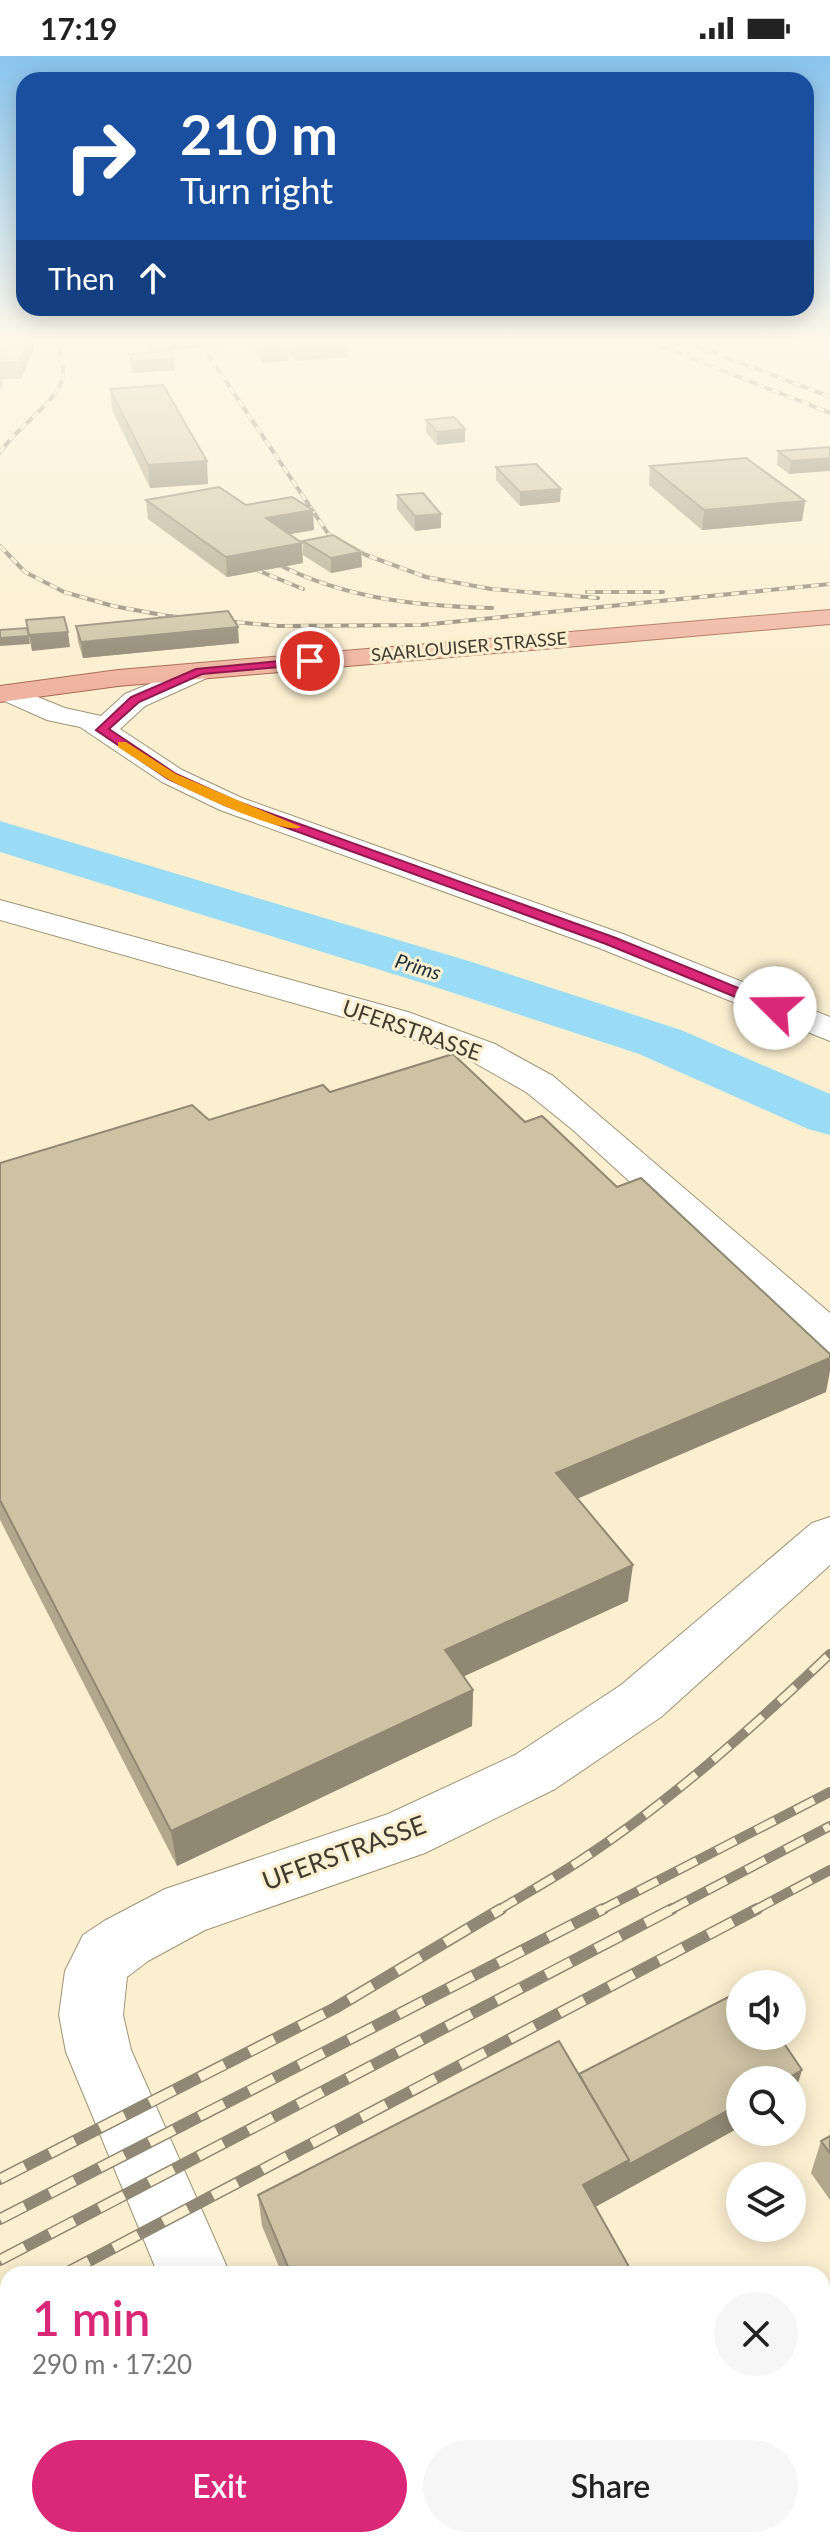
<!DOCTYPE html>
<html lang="en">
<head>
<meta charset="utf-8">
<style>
	body { margin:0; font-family:Lato,sans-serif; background:#f6f6f6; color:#222; height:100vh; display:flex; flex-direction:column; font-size:30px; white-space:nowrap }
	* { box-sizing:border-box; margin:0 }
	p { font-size:26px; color:#767676 }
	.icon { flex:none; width:44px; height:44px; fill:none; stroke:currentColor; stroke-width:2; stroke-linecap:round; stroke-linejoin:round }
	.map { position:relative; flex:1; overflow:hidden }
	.sheet { position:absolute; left:0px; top:2210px; width:830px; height:282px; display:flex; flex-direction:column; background:#fff; border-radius:24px 24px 0 0; box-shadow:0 4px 20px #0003 }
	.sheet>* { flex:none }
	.guide { position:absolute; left:16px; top:16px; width:798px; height:244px; border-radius:24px; box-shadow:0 4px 20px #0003; background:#1a4fa0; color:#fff; overflow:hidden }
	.tools { position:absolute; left:726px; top:1914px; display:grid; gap:16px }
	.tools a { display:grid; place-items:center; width:80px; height:80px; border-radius:50%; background:#fff; box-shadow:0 4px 20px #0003; font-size:40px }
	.pin { position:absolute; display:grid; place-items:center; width:68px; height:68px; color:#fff; margin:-34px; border:4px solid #fff; border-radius:50%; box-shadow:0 2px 8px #0007 }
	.me { position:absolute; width:88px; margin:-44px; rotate:292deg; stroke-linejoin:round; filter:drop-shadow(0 0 6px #0008) }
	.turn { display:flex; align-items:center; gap:28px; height:168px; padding:0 32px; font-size:36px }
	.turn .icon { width:104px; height:104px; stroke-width:2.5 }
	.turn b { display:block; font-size:56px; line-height:68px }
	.then { display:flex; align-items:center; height:76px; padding:0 32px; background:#0003; gap:16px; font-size:30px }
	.round { display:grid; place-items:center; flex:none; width:84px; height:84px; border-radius:42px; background:#f6f6f6 }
	.head { display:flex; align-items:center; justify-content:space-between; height:136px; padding:0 32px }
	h1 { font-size:48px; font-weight:600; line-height:60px; color:#db2777 }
	.button { display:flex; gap:16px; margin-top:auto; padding:16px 32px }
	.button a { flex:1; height:92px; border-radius:48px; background:#db2777; color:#fff; font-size:32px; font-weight:600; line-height:92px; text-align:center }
	.button a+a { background:#f6f6f6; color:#222 }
	.status { display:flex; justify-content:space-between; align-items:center; height:56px; padding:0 40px; background:#fff; direction:ltr }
	.status svg { height:22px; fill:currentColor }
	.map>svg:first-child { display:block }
</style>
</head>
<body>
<div class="status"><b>17:19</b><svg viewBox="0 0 49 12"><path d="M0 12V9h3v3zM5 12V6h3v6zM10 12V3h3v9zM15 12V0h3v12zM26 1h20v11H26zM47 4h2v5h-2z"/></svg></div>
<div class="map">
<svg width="830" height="2491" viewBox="0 0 830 2491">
	<rect width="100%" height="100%" fill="#fbefd0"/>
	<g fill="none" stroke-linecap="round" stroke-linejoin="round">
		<polygon fill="#9adbf6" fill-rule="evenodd" points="0,765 472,906 681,974 830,1038 830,1079 808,1073 639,998 432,930 0,796"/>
		<g stroke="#9f9377" stroke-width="2">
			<g id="minor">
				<polygon points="200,607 209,609 213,615 209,621 145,650 120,673 182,714 242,742 623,878 830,961 830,985 599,892 220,754 162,726 80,671 47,664 0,643 0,631 8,629 65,652 101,660 125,638"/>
				<polygon points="0,844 408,956 495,988 553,1020 830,1257 830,1297 814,1293 573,1074 526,1036 468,1003 382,972 0,864"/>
				<polygon points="830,1461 830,1509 661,1661 555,1733 425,1797 205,1874 148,1905 127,1921 123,1959 131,1994 230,2218 158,2218 66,1996 59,1959 65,1915 83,1879 104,1865 165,1833 388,1758 515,1699 621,1629 812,1467"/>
				<polygon points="267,2484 345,2484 348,2491 268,2491"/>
			</g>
		</g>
		<g stroke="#ab6951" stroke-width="2">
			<polygon id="major" points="830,554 830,568 118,630 0,646 0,630 118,614"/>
		</g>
		<use href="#minor" fill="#fff" fill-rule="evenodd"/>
		<use href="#major" fill="#efb4a1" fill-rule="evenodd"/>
		<g stroke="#908874" stroke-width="4">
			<g id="rail-far2">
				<polyline points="638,281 830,357"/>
				<polyline points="673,281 830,341"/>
				<polyline points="203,291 329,479 366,499 426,521 491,533 598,542"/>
				<path d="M0 397C14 372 61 345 63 319 64 307 58 293 57 281"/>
				<polyline points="0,490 25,516 64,536 113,550 168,560 279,570 422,569 830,528"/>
				<path d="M261 499C333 541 410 550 492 552"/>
				<polyline points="240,507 303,533"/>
				<polyline points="587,536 663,536"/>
			</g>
		</g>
		<g stroke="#908874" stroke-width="10">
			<g id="rail-far1">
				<path d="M497 1855C525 1838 554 1822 581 1804 671 1745 752 1672 830 1598"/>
				<polyline points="599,1855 830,1736"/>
				<polyline points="668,1855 830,1770"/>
				<polyline points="753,1855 830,1814"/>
			</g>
		</g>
		<g stroke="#908874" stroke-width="12">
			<g id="rail">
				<polyline points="0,2123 335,1952 501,1853"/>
				<polyline points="0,2163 603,1853"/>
				<polyline points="0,2204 672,1853"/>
				<polyline points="64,2218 757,1853"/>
				<polyline points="0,2252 8,2248"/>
			</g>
		</g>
		<use href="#rail-far2" stroke="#fbefd0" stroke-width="3" stroke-dasharray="8" stroke-linecap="butt"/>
		<use href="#rail-far1" stroke="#fbefd0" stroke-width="7" stroke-dasharray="22" stroke-linecap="butt"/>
		<use href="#rail" stroke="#fbefd0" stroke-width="9" stroke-dasharray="28" stroke-linecap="butt"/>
	</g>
	<g fill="#b0a78d">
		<polygon points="0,281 33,281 34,293 21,323 2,323 3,328 0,334"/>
		<polygon points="142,281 222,281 222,290 149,295"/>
		<polygon points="245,281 344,281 348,301 295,305 288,296 288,284 284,284 287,289 288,305 262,307 251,291 251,286 248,286"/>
		<polygon points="129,298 174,303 175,314 133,317 130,309"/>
		<polygon points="110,333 208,428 150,432 112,354"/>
		<polygon points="426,364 465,373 465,386 437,389 426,376"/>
		<polygon points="830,391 789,418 777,409 778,395"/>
		<polygon points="650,410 805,445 802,465 702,474 649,429"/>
		<polygon points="496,411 560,446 520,450 496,424"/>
		<polygon points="397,439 441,472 415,475 397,453"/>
		<polygon points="146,444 246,449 314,474 290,478 303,507 227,521 148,463"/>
		<polygon points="303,485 361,496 362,511 331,517 303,499"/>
		<polygon points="76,570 239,587 83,602 78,586"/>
		<polygon points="330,1036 525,1066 826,1336 577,1443 628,1545 464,1620 473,1634 472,1670 177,1810 0,1464 0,1107 209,1064"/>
		<polygon points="579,2018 740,2071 595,2151 633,2218 282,2218 262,2170 258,2139"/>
		<polygon points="830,2080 830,2144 811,2117 821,2085"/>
		<polygon points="576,2484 712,2484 716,2491 580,2491"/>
	</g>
	<g fill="#908873">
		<polygon points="30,281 33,281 34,293 21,323 19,306"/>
		<polygon points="147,281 222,281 222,290 149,295"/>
		<polygon points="348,285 348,301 295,305 294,289"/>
		<polygon points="287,289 288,305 262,307 261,290"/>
		<polygon points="174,303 175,314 133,317 132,305"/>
		<polygon points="465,373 465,386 437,389 437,376"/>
		<polygon points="830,402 830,415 789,418 791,405"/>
		<polygon points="207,405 208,428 150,432 148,409"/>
		<polygon points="561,433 560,446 520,450 520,436"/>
		<polygon points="805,445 802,465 702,474 704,454"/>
		<polygon points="313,454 314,474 267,482 266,462"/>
		<polygon points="441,458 441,472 415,475 415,460"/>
		<polygon points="302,487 303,507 227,521 226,501"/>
		<polygon points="361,496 362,511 331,517 331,502"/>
		<polygon points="238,571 239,587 83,602 81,586"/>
		<polygon points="68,576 70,591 32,595 29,579"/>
		<polygon points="29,580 30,588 0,590 0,582"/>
		<polygon points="830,1302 830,1315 826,1336 553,1453 556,1417"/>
		<polygon points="633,1509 628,1545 445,1629 445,1594"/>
		<polygon points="473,1634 472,1670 177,1810 171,1775"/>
		<polygon points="802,2014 794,2041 792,2042 792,2024 784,2024"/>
		<polygon points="740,2048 740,2071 579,2160 583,2129 629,2104"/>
		<polygon points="18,2484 61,2484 49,2491 6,2491"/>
	</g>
	<g fill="#cdc2a4" stroke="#908873" stroke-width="2">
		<polygon points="0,281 30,281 19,306 0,307"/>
		<polygon points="254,281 282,281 287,289 261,290"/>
		<polygon points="289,281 344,281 348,285 294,289"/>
		<polygon points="171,295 174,303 132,305 129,298"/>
		<polygon points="163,329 207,405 148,409 110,333"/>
		<polygon points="454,361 465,373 437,376 426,364"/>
		<polygon points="830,391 830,402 791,405 778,395"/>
		<polygon points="746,402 805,445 704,454 650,410"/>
		<polygon points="536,408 561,433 520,436 496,411"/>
		<polygon points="219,431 246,449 292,441 313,454 266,462 302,487 226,501 146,444"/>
		<polygon points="423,437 441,458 415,460 397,439"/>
		<polygon points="333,479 361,496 331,502 303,485"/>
		<polygon points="228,555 238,571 81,586 76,570"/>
		<polygon points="64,561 68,576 29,579 26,564"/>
		<polygon points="27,572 29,580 0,582 0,574"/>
		<polygon points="453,998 525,1066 542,1060 617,1131 641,1122 830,1298 830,1302 556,1417 633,1509 445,1594 473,1634 171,1775 0,1444 0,1107 192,1049 209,1064 323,1029 330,1036"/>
		<polygon points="740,1935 740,1980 779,1980 802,2014 784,2024 740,2024 740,2048 628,2109 629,2104 579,2018"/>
		<polygon points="559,1985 629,2104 583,2129 633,2218 291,2218 258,2139"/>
		<polygon points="830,2080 830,2097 821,2085"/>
		<polygon points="8,2348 8,2484 18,2484 6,2491 0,2491 0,2353"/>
		<polygon points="591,2484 712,2484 716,2491 594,2491"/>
	</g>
	<linearGradient id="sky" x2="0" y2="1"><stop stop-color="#89c4ee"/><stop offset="0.45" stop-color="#fdf8ea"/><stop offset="1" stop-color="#fdf8ea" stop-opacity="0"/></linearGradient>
	<rect width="830" height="630" fill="url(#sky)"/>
	<polygon fill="#db2777" stroke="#8e194d" stroke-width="2" points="310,602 316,605 314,608 202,618 139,646 109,673 176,718 236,745 616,882 780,949 780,955 770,955 606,888 227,750 168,723 96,674 131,641 196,613"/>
	<path fill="#f59e0b" d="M118 686H126L176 718 301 771C286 781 185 733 166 722 150 712 134 701 118 691Z"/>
	<g text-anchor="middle" stroke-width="6" stroke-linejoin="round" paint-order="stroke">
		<g font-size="18" fill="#403b2f" stroke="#fbefd0">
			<text transform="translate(469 591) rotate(-5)" y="6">SAARLOUISER STRASSE</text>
		</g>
		<g font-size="20" font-style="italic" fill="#192e37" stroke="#fbefd0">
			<text transform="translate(418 911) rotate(17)" y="7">Prims</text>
		</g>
		<g font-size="22" fill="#403b2f" stroke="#fbefd0">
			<text transform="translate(412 974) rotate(19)" y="8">UFERSTRASSE</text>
		</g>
		<g font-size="26" fill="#403b2f" stroke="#fbefd0">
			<text transform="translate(344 1797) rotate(-20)" y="9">UFERSTRASSE</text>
		</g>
	</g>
</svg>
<div class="tools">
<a><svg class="icon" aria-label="sound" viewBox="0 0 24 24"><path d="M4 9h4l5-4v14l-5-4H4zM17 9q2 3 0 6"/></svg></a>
<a><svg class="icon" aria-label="search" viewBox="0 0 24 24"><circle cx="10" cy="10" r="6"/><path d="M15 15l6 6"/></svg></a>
<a><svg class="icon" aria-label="layers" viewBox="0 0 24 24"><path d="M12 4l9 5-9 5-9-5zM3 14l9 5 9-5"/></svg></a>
</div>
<div class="pin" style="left:310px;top:605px;background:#d93025"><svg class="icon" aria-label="arrive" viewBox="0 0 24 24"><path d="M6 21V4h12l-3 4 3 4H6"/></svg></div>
<svg class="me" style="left:775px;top:952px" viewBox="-20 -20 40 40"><circle r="19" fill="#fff"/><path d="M0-13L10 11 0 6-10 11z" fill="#db2777"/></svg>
<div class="guide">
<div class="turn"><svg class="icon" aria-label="right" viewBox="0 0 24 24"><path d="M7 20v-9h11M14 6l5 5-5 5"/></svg><div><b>210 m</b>Turn right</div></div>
<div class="then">Then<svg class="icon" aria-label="ahead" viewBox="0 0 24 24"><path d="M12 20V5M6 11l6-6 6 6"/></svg></div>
</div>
<section class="sheet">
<div class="head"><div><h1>1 min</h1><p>290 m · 17:20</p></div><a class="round"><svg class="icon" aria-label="close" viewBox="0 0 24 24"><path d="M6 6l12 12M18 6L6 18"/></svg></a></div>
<div class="button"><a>Exit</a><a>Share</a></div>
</section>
</div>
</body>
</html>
